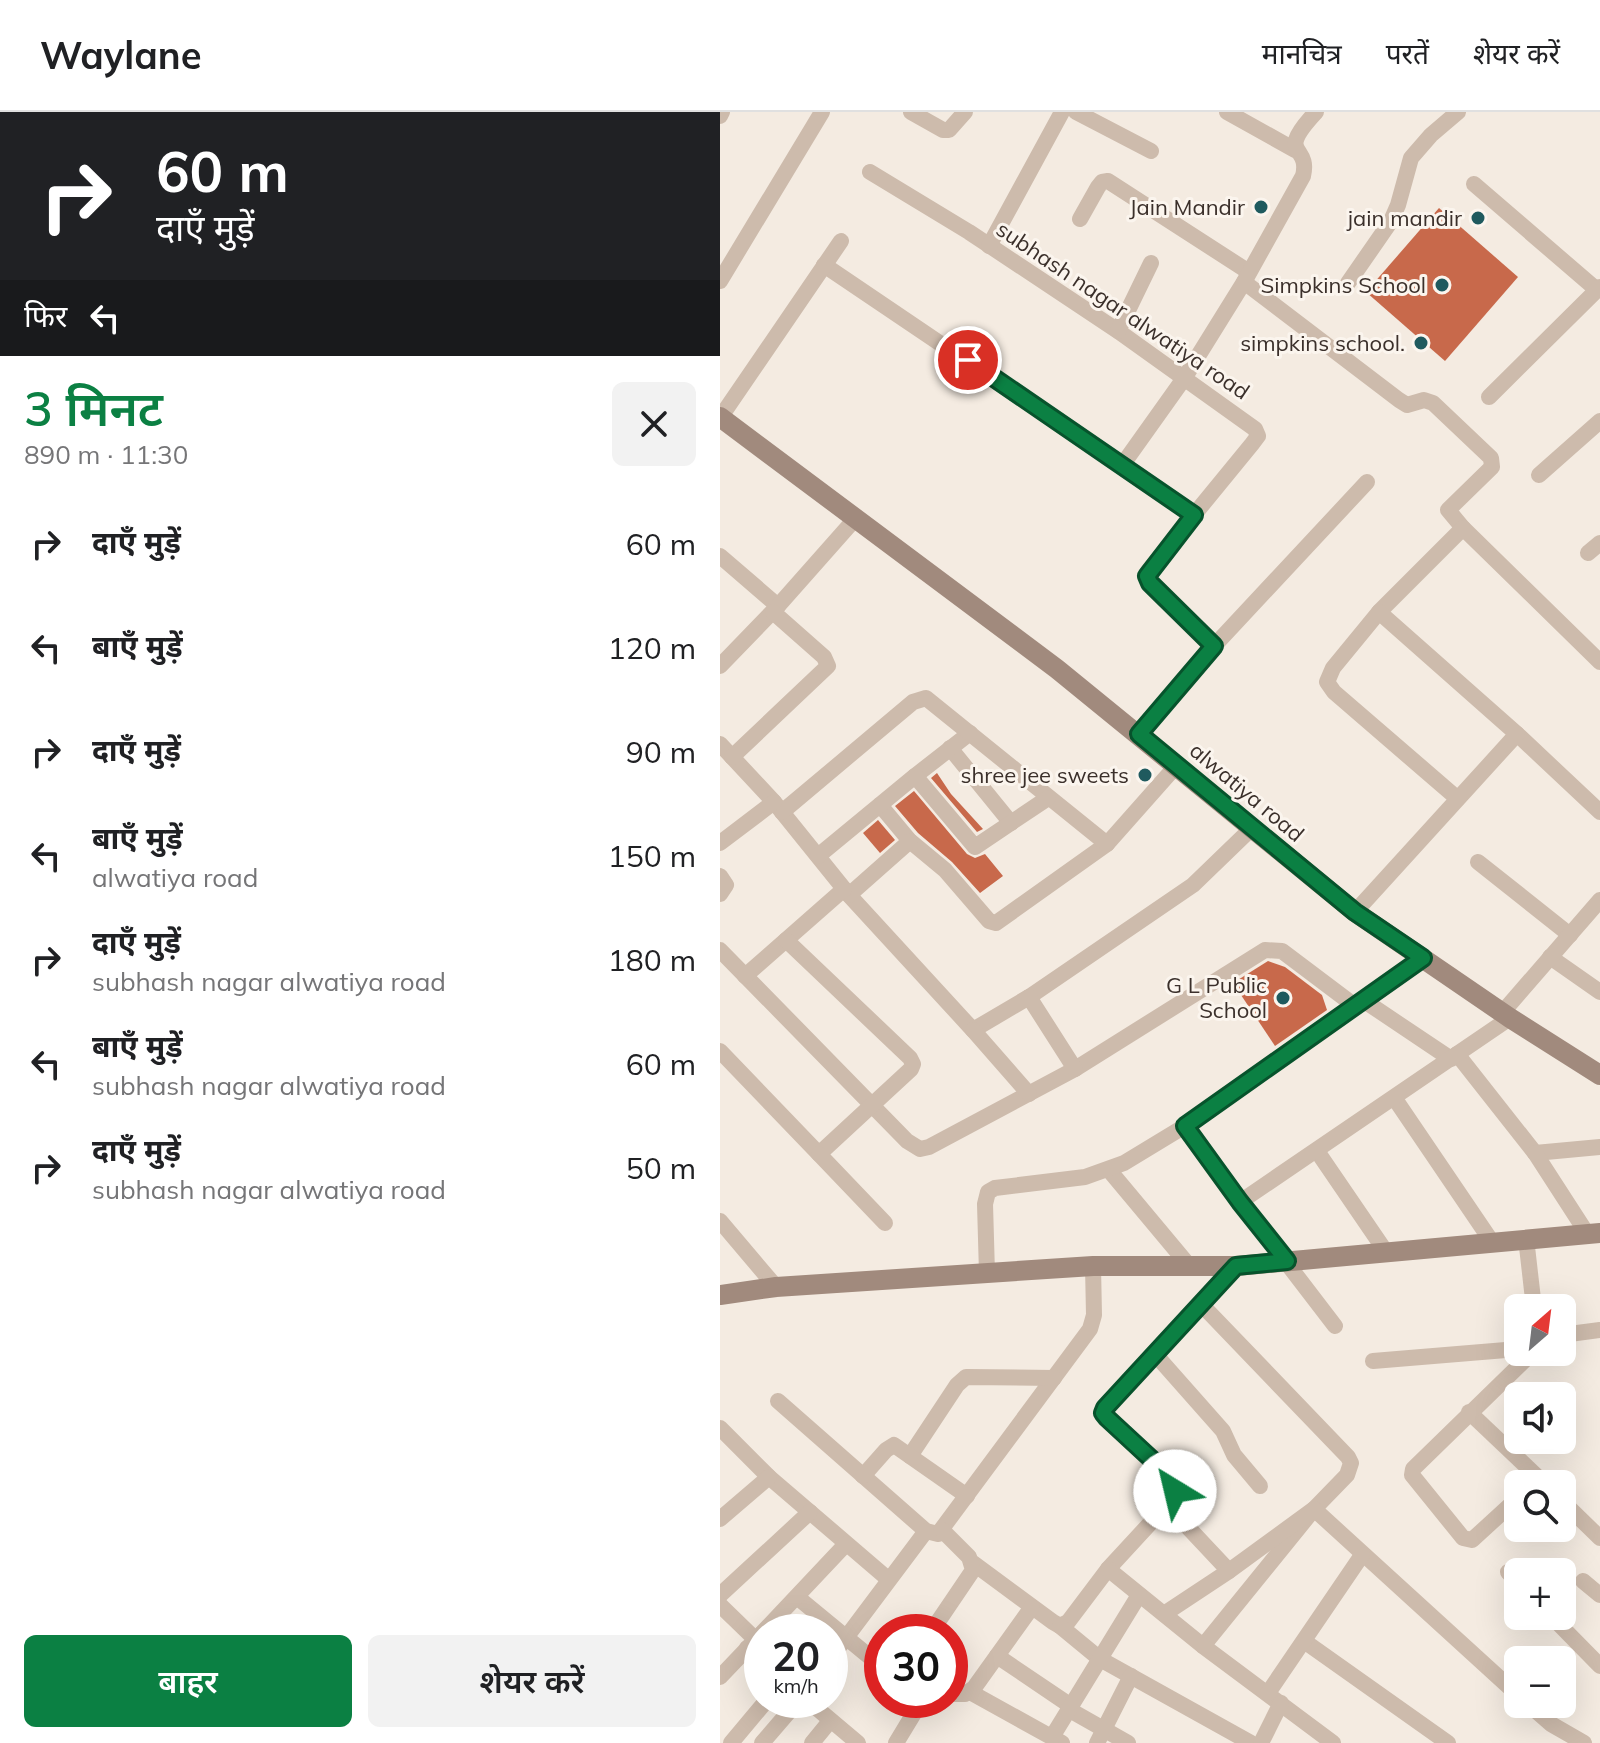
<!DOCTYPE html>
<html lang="hi">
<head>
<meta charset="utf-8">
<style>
	body { margin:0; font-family:Mulish,"Noto Sans Devanagari",sans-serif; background:#f2f2f2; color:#202124; height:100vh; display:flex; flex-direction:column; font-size:30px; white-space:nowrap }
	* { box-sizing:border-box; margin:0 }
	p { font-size:26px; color:#757577 }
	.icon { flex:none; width:44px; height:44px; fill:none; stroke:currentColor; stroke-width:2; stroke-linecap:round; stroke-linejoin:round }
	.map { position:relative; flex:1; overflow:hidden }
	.drawer { display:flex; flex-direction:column; background:#fff; width:720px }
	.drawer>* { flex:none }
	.banner { background:#202124; color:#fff; overflow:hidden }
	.needle { width:52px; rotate:28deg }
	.controls { position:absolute; left:784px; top:1182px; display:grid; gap:16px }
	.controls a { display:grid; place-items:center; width:72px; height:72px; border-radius:12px; background:#fff; box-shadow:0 8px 32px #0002; font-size:40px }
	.speed { position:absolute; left:24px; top:1502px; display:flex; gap:16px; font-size:40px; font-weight:700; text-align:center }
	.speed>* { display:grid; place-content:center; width:104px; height:104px; border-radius:50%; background:#fff; box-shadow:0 8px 32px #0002; line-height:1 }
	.speed small { font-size:20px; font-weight:400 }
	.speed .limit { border:12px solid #d22; background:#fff; color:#111 }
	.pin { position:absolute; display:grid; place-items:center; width:68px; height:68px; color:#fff; margin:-34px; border:4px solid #fff; border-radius:50%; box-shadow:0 2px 8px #0007 }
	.me { position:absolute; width:88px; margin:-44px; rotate:324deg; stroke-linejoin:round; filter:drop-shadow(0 0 6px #0008) }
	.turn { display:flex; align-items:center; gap:28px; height:168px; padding:0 24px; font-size:36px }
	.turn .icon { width:104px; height:104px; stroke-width:2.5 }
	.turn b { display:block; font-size:56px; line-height:68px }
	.then { display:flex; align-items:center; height:76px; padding:0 24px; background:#0003; gap:16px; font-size:30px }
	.round { display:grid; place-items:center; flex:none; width:84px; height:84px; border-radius:12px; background:#f2f2f2 }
	.headline { display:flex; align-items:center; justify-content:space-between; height:136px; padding:0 24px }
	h1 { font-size:48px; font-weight:600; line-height:60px; color:#0b8043 }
	.cta { display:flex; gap:16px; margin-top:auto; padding:16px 24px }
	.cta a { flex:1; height:92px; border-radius:12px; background:#0b8043; color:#fff; font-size:32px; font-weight:600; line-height:92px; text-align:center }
	.cta a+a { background:#f2f2f2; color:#202124 }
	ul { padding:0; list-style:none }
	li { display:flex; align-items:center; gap:24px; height:104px; padding:0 24px }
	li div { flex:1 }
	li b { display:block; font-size:30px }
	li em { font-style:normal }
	header { display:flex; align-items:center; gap:48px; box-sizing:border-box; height:112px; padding:0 40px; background:#fff; border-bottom:2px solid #e0e0e0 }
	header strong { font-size:38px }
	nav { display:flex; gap:44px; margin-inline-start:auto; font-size:28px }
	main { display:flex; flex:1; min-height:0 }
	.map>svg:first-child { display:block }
</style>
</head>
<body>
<header>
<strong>Waylane</strong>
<nav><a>मानचित्र</a><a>परतें</a><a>शेयर करें</a></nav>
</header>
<main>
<section class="drawer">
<div class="banner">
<div class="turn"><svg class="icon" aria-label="right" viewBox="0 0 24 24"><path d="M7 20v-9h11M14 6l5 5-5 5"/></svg><div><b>60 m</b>दाएँ मुड़ें</div></div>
<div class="then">फिर<svg class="icon" aria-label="left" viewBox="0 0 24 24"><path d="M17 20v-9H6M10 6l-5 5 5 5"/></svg></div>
</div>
<div class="headline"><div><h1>3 मिनट</h1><p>890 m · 11:30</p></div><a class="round"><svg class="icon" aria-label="close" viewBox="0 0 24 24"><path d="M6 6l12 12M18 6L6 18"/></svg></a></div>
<ul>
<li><svg class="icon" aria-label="right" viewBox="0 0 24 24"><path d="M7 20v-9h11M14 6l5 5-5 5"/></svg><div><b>दाएँ मुड़ें</b></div><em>60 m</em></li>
<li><svg class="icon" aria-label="left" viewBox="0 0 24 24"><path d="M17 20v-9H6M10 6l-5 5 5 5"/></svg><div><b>बाएँ मुड़ें</b></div><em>120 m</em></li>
<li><svg class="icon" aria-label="right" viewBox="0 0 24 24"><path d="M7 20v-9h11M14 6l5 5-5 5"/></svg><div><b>दाएँ मुड़ें</b></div><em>90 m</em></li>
<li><svg class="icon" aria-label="left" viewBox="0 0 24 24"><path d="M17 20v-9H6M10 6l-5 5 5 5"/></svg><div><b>बाएँ मुड़ें</b><p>alwatiya road</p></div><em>150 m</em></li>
<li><svg class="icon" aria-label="right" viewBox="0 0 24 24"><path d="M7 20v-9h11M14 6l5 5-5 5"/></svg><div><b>दाएँ मुड़ें</b><p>subhash nagar alwatiya road</p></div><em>180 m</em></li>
<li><svg class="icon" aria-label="left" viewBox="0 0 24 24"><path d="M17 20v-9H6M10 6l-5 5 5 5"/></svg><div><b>बाएँ मुड़ें</b><p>subhash nagar alwatiya road</p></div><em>60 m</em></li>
<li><svg class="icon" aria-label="right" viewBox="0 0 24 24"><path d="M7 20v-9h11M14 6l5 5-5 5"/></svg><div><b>दाएँ मुड़ें</b><p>subhash nagar alwatiya road</p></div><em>50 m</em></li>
</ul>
<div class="cta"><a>बाहर</a><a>शेयर करें</a></div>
</section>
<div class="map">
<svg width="880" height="1631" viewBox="0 0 880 1631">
	<rect width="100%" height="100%" fill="#f4ebe1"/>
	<g fill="#c8694b">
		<polygon points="719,96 798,165 725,249 646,180"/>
		<polygon points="217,661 231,682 263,717 257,720 211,666"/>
		<polygon points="194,679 247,742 255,746 265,742 283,764 260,781 232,750 198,721 175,694"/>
		<polygon points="158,708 175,728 160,741 143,721"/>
		<polygon points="548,849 565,855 602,883 607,898 555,934 513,871"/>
	</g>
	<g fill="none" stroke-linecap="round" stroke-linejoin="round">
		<g stroke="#cdbbac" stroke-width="16">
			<polyline points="191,0 223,18 229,18 245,0"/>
			<polyline points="356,0 431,39"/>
			<polyline points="507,0 575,38"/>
			<polyline points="0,4 2,0"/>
			<polyline points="150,60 249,120 398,219 535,317 538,324 532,332 428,459 427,464 430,471 494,534 419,622"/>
			<polyline points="754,72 877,178"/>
			<polyline points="360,107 378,75 382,70 388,69 529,160"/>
			<polyline points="269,134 342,0"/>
			<polyline points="104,153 474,403"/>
			<polyline points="0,169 102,0"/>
			<polyline points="524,170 679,288 687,293 704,288 713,291 771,346 772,355 728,398 743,416"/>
			<polyline points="628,171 671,109 678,93 691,46 711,23 738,0"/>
			<polyline points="398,219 431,151"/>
			<polyline points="769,285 880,175"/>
			<polyline points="0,306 121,129"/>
			<path d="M403 352 465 265 524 170 583 64C591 31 554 45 596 0"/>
			<polyline points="819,363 880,309"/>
			<polyline points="868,441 880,431"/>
			<polyline points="0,444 58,494"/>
			<polyline points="659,500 743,416 880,550"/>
			<polyline points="494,534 647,370"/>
			<polyline points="0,554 58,494 135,407"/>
			<polyline points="797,622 880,700"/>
			<polyline points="0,632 54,690 129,783 253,918 309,885 473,773 532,716"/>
			<polyline points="230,636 291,711"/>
			<polyline points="12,645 108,554 104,545 53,500"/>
			<polyline points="195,664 250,621"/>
			<polyline points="160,693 190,729 225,758 269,809 276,811 387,732 457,653"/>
			<polyline points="62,700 193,590 206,586 387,732"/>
			<polyline points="0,731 54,690"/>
			<polyline points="98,744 195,664 255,735 328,686"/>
			<polyline points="758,750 850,823"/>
			<polyline points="0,764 6,773 0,782"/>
			<polyline points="129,783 190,729"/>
			<polyline points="635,800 797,622 659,500 613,556 607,570 614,580 738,687"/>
			<polyline points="0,838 187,1029 200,1037 209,1035 355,957 545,838 562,839 635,894"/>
			<polyline points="830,845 880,880"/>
			<polyline points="25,864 124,777"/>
			<polyline points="309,885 355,957"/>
			<polyline points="643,888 731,947"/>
			<polyline points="782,901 880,788"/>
			<polyline points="253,918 309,982"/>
			<polyline points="0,939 99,1042 191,957 193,952 190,946 66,828"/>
			<polyline points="737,942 815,1041 880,1035"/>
			<polyline points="675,987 772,1130"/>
			<polyline points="465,1014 520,1090 615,1214"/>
			<polyline points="597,1039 666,1140"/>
			<polyline points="815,1041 868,1123"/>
			<polyline points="99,1042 165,1111"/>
			<polyline points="389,1058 470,1155"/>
			<polyline points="520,1090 790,906"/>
			<polyline points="0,1109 56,1175"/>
			<polyline points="806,1126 814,1196"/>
			<polyline points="267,1161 265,1092 268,1080 275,1076 365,1065 404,1051 465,1014 703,846"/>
			<polyline points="480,1191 628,1345 631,1351 627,1363 594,1397 483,1534 613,1631"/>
			<polyline points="842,1223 880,1218"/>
			<polyline points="434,1241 503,1319 514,1343 540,1374"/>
			<polyline points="653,1249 798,1237"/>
			<polyline points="58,1289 206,1419 218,1422 370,1217 374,1203 373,1154"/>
			<polyline points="749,1300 825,1372"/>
			<polyline points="0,1316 49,1365 168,1467"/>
			<polyline points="190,1344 237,1273 246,1265 334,1266"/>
			<polyline points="143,1364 166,1338 174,1333 247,1384"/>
			<polyline points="798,1386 752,1428 743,1426 692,1363 693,1357 813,1240"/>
			<polyline points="842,1389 880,1426"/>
			<polyline points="447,1393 509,1459"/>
			<polyline points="0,1407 49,1365"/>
			<polyline points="253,1451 333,1510 340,1514 348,1510 388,1457 447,1393 455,1379 454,1368 387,1306 383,1301 385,1296 516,1154"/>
			<polyline points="388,1457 483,1534"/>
			<polyline points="788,1460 798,1471"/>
			<polyline points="863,1469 880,1483"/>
			<polyline points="0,1483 90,1400"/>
			<polyline points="77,1485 162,1555"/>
			<polyline points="0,1493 35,1527"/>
			<polyline points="444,1502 509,1459 594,1397 798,1583"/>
			<polyline points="831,1504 880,1554"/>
			<polyline points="340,1514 380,1547 531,1631"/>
			<polyline points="43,1520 126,1432"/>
			<polyline points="211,1520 253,1458 249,1445 222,1418"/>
			<polyline points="584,1529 728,1631"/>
			<polyline points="27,1536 42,1549"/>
			<polyline points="277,1544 351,1594"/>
			<polyline points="110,1547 206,1419"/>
			<polyline points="0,1565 42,1521"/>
			<polyline points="250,1580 342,1631"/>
			<polyline points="548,1581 642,1443"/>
			<polyline points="230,1582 245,1582 254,1576 312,1495"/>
			<polyline points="87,1588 138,1631"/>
			<polyline points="808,1592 831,1612 864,1631"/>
			<polyline points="348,1597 408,1631"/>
			<polyline points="332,1625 419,1483"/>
			<polyline points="11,1631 47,1588"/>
			<polyline points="42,1631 79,1588"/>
			<polyline points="92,1631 110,1609"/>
			<polyline points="176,1631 202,1588"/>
			<polyline points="377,1631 411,1564"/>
			<polyline points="541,1631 561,1591"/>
		</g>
		<g stroke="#a18a7d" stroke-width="20">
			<polyline points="0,305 337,557 635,800 790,906 880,963"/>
			<polyline points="0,1183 56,1175 373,1154 516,1154 880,1121"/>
		</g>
	</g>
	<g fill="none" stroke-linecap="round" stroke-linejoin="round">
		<g stroke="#07532c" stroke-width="20">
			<polyline id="route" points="248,248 474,403 427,464 430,471 494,534 419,622 635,800 703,846 465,1014 520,1090 567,1149 516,1154 385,1296 383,1301 387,1306 454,1368 455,1379"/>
		</g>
		<use href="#route" stroke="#0b8043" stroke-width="14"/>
	</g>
	<g fill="#1f5a5e" stroke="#fbf5ee" stroke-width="3">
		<circle cx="541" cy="95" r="8"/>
		<circle cx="758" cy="106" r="8"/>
		<circle cx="722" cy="173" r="8"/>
		<circle cx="701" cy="231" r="8"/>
		<circle cx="425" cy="663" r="8"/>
		<circle cx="563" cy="886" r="8"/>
	</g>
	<g text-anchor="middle" stroke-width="6" stroke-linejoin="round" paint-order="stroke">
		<g font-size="22" fill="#3b302b" stroke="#fbf5ee" text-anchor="end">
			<text x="525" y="103">Jain Mandir</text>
			<text x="742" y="114">jain mandir</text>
			<text x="706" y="181">Simpkins School</text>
			<text x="685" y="239">simpkins school.</text>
			<text x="409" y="671">shree jee sweets</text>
			<text x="547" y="881">G L Public<tspan x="547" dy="25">School</tspan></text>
		</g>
		<g font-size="22" fill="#3b302b" stroke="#fbf5ee">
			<text transform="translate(403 198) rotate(34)" y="8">subhash nagar alwatiya road</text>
			<text transform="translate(527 680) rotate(40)" y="8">alwatiya road</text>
		</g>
	</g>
</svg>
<div class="controls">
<a><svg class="needle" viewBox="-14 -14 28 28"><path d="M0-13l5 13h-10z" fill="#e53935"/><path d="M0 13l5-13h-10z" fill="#757577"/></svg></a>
<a><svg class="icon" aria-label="sound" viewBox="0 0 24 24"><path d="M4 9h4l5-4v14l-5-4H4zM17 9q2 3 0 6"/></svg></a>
<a><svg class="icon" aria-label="search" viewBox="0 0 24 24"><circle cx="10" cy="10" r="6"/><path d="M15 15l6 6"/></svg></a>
<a>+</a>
<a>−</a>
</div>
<div class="speed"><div>20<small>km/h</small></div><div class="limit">30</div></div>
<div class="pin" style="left:248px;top:248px;background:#d93025"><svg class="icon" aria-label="arrive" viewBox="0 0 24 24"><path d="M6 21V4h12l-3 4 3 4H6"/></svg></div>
<svg class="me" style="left:455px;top:1379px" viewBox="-20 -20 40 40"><circle r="19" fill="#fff"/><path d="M0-13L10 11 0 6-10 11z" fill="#0b8043"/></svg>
</div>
</main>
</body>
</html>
